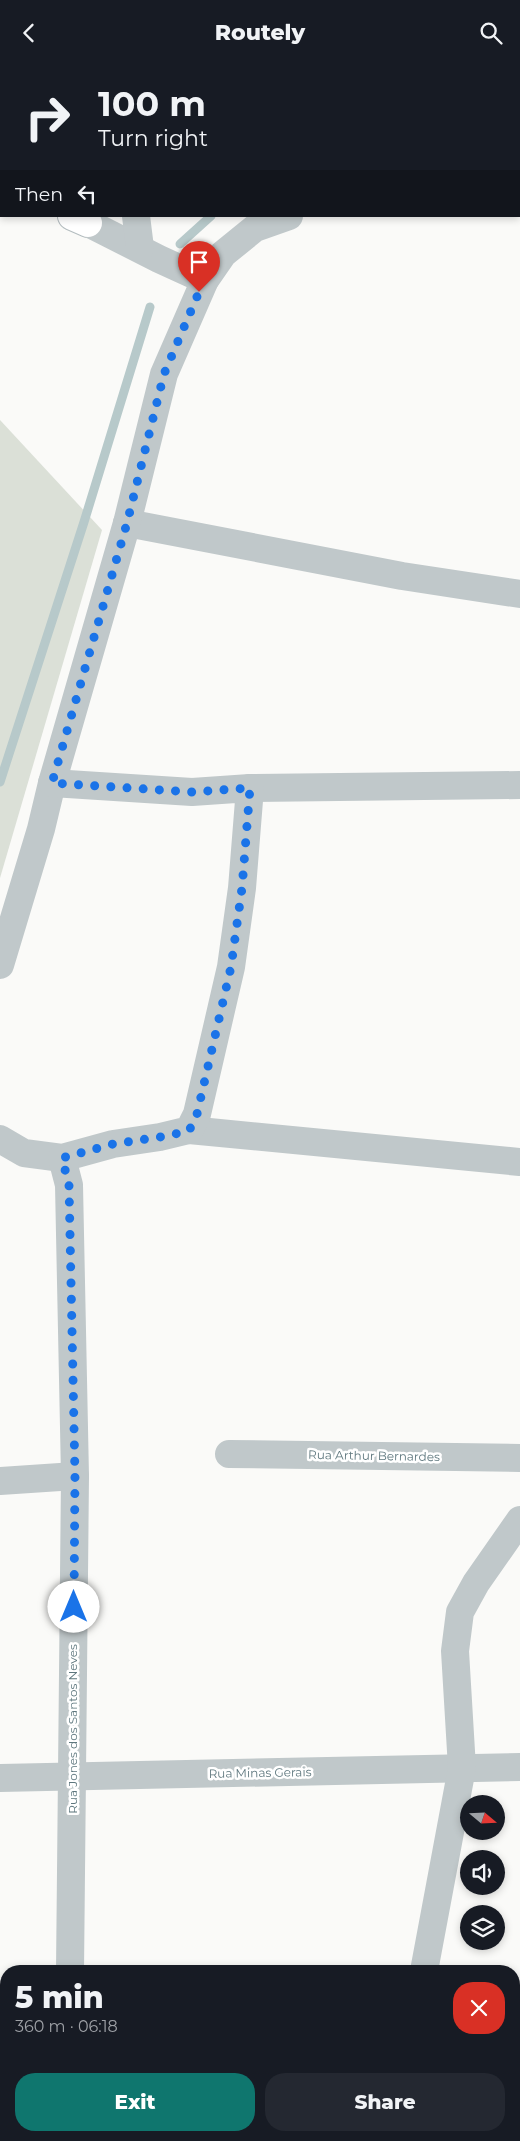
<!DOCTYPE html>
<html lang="en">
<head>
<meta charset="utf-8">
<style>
	body { margin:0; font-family:Montserrat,sans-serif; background:#242831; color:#f1f3f6; height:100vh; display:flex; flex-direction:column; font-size:19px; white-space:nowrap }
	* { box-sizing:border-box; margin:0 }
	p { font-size:16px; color:#9ea1a6 }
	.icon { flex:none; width:28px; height:28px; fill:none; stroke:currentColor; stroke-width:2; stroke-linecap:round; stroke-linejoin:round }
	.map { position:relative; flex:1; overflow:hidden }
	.side { position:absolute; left:0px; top:1900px; width:520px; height:176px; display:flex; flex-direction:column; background:#171b24; border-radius:20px 20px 0 0; box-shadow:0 2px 8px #0003 }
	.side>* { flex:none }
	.hud { position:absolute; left:0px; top:0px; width:520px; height:152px; box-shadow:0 2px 8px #0003; background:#171b24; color:#f1f3f6; overflow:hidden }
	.needle { width:32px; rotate:109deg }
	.fabs { position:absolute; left:460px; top:1730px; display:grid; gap:10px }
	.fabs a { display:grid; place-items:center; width:45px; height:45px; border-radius:50%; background:#171b24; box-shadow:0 2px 8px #0003; font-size:25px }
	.pin { position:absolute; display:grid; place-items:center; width:42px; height:42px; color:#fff; margin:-51px -21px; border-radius:50% 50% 50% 0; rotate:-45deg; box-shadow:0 0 5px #0007 }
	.pin .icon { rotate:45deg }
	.me { position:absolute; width:55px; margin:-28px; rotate:0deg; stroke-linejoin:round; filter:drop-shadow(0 0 4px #0008) }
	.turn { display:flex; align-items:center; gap:18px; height:105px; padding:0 15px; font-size:22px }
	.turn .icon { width:65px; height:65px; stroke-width:2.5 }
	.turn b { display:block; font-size:35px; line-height:42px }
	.then { display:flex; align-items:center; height:48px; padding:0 15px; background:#0003; gap:10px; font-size:19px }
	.round { display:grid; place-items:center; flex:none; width:52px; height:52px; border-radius:20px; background:#242831 }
	.summary { display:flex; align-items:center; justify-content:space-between; height:85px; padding:0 15px }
	h1 { font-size:30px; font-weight:800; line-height:38px }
	.button { display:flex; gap:10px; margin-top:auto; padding:10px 15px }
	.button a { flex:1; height:58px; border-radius:20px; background:#0f766e; color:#fff; font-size:20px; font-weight:800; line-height:58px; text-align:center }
	.button a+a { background:#242831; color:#f1f3f6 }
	header { display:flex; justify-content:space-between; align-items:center; height:65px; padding:0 15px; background:#171b24; font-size:22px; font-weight:800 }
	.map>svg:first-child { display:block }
</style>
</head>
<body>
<header><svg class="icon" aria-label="back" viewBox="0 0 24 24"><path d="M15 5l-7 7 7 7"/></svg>Routely<svg class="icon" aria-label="search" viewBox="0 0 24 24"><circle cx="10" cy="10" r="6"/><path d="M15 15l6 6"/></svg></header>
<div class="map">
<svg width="520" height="2076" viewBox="0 0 520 2076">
	<rect width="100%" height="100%" fill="#fafaf8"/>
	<polygon fill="#dbe0d7" points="0,355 102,465 0,813"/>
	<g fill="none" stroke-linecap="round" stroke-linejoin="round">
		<g stroke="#b7c9ca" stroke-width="9">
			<polyline points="519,34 520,34"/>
			<polyline points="180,179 211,151"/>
			<polyline points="0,717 84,457 150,242"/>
		</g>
		<g stroke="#b3bcbf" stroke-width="30">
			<g id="secondary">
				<polyline points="312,1 316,0"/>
				<polyline points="0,91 1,90"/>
				<polyline points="0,124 1,124"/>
				<polyline points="72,151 88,158"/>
				<polyline points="514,1966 520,1966"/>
				<polyline points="0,1983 6,1983"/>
			</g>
		</g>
		<g stroke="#c0c8ca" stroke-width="28">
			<polyline points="519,92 520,91"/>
			<polyline points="83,151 88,158 159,194 205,215"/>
			<polyline points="136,151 140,183"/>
			<polyline points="127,458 402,511 520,529"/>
			<polyline points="250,723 520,720"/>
			<polyline points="0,900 41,764 52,718 127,458 164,309 205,215 223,189 255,163 289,151"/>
			<polyline points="189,1065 520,1097"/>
			<polyline points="0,1074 24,1088 62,1093 113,1079 160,1072 189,1065 197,1049 231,902 242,823 250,723 192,727 52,718"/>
			<polyline points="62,1093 69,1120 75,1411 70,1906"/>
			<polyline points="229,1389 520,1393"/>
			<polyline points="0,1416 75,1411"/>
			<polyline points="0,1713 520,1702"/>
			<polyline points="424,1906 462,1703 455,1586 460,1547 476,1518 520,1455"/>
			<polyline points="71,2070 71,2076"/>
			<polyline points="410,2070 410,2076"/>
		</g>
		<use href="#secondary" stroke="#fff" stroke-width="28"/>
	</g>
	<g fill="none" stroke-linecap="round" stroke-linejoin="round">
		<polyline stroke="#1a73e8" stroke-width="9" stroke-dasharray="0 16.2" points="74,1542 75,1410 69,1120 62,1093 113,1079 160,1072 189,1066 197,1049 231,902 242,823 250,723 192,727 52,718 127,458 164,309 199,227"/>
	</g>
	<g text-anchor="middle" stroke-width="5" stroke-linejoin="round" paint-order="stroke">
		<g font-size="12" fill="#5e777e" stroke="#fff">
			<text transform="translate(374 1391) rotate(1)" y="4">Rua Arthur Bernardes</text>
			<text transform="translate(73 1664) rotate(-90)" y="4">Rua Jones dos Santos Neves</text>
			<text transform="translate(260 1708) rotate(-1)" y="4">Rua Minas Gerais</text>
		</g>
	</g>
</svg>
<div class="fabs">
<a><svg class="needle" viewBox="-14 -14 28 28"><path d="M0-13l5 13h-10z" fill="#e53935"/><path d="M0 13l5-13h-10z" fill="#9ea1a6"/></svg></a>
<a><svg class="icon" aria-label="sound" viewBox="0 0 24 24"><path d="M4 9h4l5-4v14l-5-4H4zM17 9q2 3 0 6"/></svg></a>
<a><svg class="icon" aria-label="layers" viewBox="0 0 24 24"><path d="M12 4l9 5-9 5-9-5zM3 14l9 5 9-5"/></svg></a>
</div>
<div class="pin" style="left:199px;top:227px;background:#d93025"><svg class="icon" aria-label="arrive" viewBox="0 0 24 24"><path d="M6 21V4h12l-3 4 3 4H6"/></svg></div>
<svg class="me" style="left:74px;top:1542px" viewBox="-20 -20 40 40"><circle r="19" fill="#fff"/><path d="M0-13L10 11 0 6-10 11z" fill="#1a73e8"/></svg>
<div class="hud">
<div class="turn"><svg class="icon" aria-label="right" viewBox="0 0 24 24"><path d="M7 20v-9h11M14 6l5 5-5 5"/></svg><div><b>100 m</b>Turn right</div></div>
<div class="then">Then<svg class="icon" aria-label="left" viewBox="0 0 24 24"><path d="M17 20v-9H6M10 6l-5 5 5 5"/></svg></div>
</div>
<section class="side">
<div class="summary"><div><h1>5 min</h1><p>360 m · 06:18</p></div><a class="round" style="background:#d93025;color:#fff"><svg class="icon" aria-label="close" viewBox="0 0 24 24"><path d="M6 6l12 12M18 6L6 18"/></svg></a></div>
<div class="button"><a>Exit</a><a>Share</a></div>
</section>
</div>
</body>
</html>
